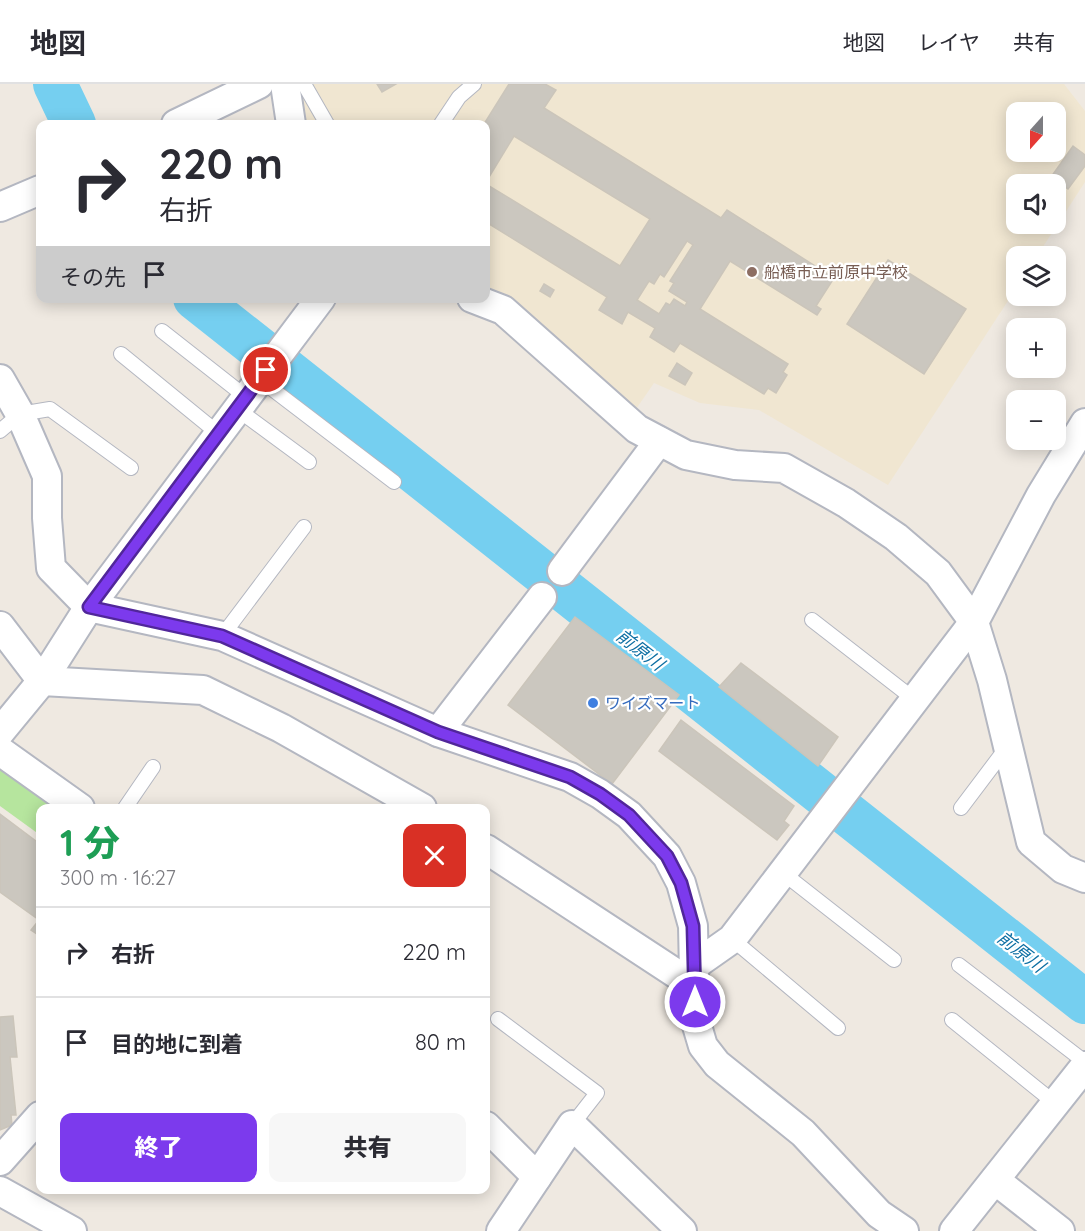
<!DOCTYPE html>
<html lang="ja">
<head>
<meta charset="utf-8">
<style>
	body { margin:0; font-family:Quicksand,"Noto Sans JP",sans-serif; background:#f7f7f7; color:#2b2b33; height:100vh; display:flex; flex-direction:column; font-size:22px; white-space:nowrap }
	* { box-sizing:border-box; margin:0 }
	p { font-size:20px; color:#7c7c81 }
	.icon { flex:none; width:33px; height:33px; fill:none; stroke:currentColor; stroke-width:2; stroke-linecap:round; stroke-linejoin:round }
	.map { position:relative; flex:1; overflow:hidden }
	.side { position:absolute; left:36px; top:720px; width:454px; height:390px; display:flex; flex-direction:column; background:#fff; border-radius:12px; box-shadow:0 3px 15px #0003 }
	.side>* { flex:none }
	.guide { position:absolute; left:36px; top:36px; width:454px; height:183px; border-radius:12px; box-shadow:0 3px 15px #0003; background:#fff; color:#2b2b33; overflow:hidden }
	.needle { width:39px; rotate:201deg }
	.tools { position:absolute; left:1006px; top:18px; display:grid; gap:12px }
	.tools a { display:grid; place-items:center; width:60px; height:60px; border-radius:12px; background:#fff; box-shadow:0 3px 15px #0003; font-size:30px }
	.pin { position:absolute; display:grid; place-items:center; width:51px; height:51px; color:#fff; margin:-26px; border:3px solid #fff; border-radius:50%; box-shadow:0 2px 6px #0007 }
	.me { position:absolute; width:66px; margin:-33px; rotate:0deg; stroke-linejoin:round; filter:drop-shadow(0 0 4px #0008) }
	.turn { display:flex; align-items:center; gap:21px; height:126px; padding:0 24px; font-size:27px }
	.turn .icon { width:78px; height:78px; stroke-width:2.5 }
	.turn b { display:block; font-size:42px; line-height:51px }
	.then { display:flex; align-items:center; height:57px; padding:0 24px; background:#0003; gap:12px; font-size:22px }
	.round { display:grid; place-items:center; flex:none; width:63px; height:63px; border-radius:12px; background:#f7f7f7 }
	.overview { display:flex; align-items:center; justify-content:space-between; height:102px; padding:0 24px }
	h1 { font-size:36px; font-weight:800; line-height:45px; color:#1e9e55 }
	.button { display:flex; gap:12px; margin-top:auto; padding:12px 24px }
	.button a { flex:1; height:69px; border-radius:12px; background:#7c3aed; color:#fff; font-size:24px; font-weight:800; line-height:69px; text-align:center }
	.button a+a { background:#f7f7f7; color:#2b2b33 }
	ul { padding:0; list-style:none }
	li { display:flex; align-items:center; gap:18px; height:90px; padding:0 24px; border-top:2px solid #e1e1e2 }
	li div { flex:1 }
	li b { display:block; font-size:22px }
	li em { font-style:normal }
	header { display:flex; align-items:center; gap:36px; box-sizing:border-box; height:84px; padding:0 30px; background:#fff; border-bottom:2px solid #e1e1e2 }
	header strong { font-size:28px }
	nav { display:flex; gap:33px; margin-inline-start:auto; font-size:21px }
	.map>svg:first-child { display:block }
</style>
</head>
<body>
<header>
<strong>地図</strong>
<nav><a>地図</a><a>レイヤ</a><a>共有</a></nav>
</header>
<div class="map">
<svg width="1085" height="1147" viewBox="0 0 1085 1147">
	<rect width="100%" height="100%" fill="#efe9e1"/>
	<path fill="#f0e6d1" fill-rule="evenodd" d="M294 0H1064L1085 27V98L1037 172H1017V203L888 401 759 326 700 319 654 299 634 328 486 209V40H301ZM1017 28H1056V68H1017ZM1017 100H1056V140H1017Z"/>
	<polygon fill="#b6e59e" points="0,683 56,724 40,724 40,751 0,722"/>
	<g fill="none" stroke-linecap="round" stroke-linejoin="round">
		<g stroke="#75cff0" stroke-width="44">
			<polyline points="55,0 74,40"/>
			<polyline points="195,214 1085,918"/>
		</g>
	</g>
	<g fill="#cbc7bf" stroke="#cbc5ba" stroke-width="1.5" fill-rule="evenodd">
		<polygon points="377,0 396,0 382,8"/>
		<path d="M509 0H545L556 6 544 24 721 134 727 126 834 194 816 222 821 225 817 231 730 177 700 225 788 280 783 288 787 291 776 309 768 304 764 310 680 259 674 268 650 253 655 244 628 228 622 240 599 226 607 213 486 138V100L620 182 650 135 514 52 486 98V40H484ZM687 157 693 161 670 197 674 199 669 207 687 218 685 222 674 215 670 221 666 219 659 230 637 216 649 197 654 200 660 190 664 193Z"/>
		<polygon points="1073,62 1085,71 1085,82 1068,105 1051,93"/>
		<polygon points="888,176 966,225 924,290 847,240"/>
		<polygon points="544,200 554,206 550,213 540,207"/>
		<polygon points="677,279 692,289 685,301 669,292"/>
		<polygon points="575,533 679,611 612,700 508,621"/>
		<polygon points="741,579 838,653 818,682 719,603"/>
		<polygon points="681,636 794,722 784,737 789,741 777,756 659,667"/>
		<polygon points="0,730 40,760 40,852 31,846 39,836 0,808"/>
		<polygon points="13,932 17,973 10,973 16,1031 11,1031 12,1041 0,1046 0,933"/>
	</g>
	<g fill="none" stroke-linecap="round" stroke-linejoin="round">
		<g stroke="#b4b7c1" stroke-width="16">
			<g id="lane">
				<polyline points="304,0 327,40"/>
				<polyline points="441,40 459,13 474,0"/>
				<polyline points="162,247 246,313"/>
				<polyline points="121,270 219,350"/>
				<polyline points="259,295 394,398"/>
				<polyline points="237,325 309,378"/>
				<polyline points="0,347 20,330 50,325 131,384"/>
				<polyline points="812,536 915,616"/>
				<polyline points="222,552 304,443"/>
				<polyline points="125,724 153,683"/>
				<polyline points="961,724 1007,663"/>
				<polyline points="783,789 894,876"/>
				<polyline points="732,855 838,944"/>
				<polyline points="959,881 1085,978"/>
				<polyline points="498,935 597,1009 572,1041"/>
				<polyline points="952,936 1056,1020"/>
			</g>
		</g>
		<g stroke="#b4b7c1" stroke-width="32">
			<g id="street">
				<polyline points="285,0 291,40"/>
				<polyline points="176,40 259,0"/>
				<polyline points="0,123 40,106"/>
				<polyline points="472,214 503,226 637,345 686,371 735,381 784,384 846,419 896,453 938,489 974,538 992,596 1031,758 1063,785 1085,794"/>
				<polyline points="0,295 20,330 47,392 47,434 51,484 89,523 222,552 438,648 570,693 600,710 629,731 667,772 681,799 693,842 695,935 703,962 717,980 803,1049 879,1130 904,1147"/>
				<polyline points="562,487 659,357"/>
				<polyline points="0,542 42,597 203,606 281,644 422,724"/>
				<polyline points="0,648 42,597 89,523 321,214"/>
				<polyline points="438,648 542,513"/>
				<polyline points="0,667 80,724"/>
				<polyline points="486,765 695,902"/>
				<polyline points="695,881 732,855 974,538 1041,411 1085,339"/>
				<polyline points="486,1042 537,1093"/>
				<polyline points="0,1077 40,1032"/>
				<polyline points="995,1096 1060,1147"/>
				<polyline points="0,1107 72,1147"/>
				<polyline points="501,1147 572,1041 682,1147"/>
				<polyline points="954,1147 1085,982"/>
			</g>
		</g>
		<use href="#lane" stroke="#fff" stroke-width="14"/>
		<use href="#street" stroke="#fff" stroke-width="28"/>
	</g>
	<g fill="none" stroke-linecap="round" stroke-linejoin="round">
		<g stroke="#51269a" stroke-width="15">
			<polyline id="route" points="266,286 89,523 222,552 438,648 570,693 600,710 629,731 667,772 681,799 693,842 695,918"/>
		</g>
		<use href="#route" stroke="#7c3aed" stroke-width="10"/>
	</g>
	<circle fill="#8d6e63" stroke="#fff" stroke-width="2" cx="752" cy="188" r="6"/>
	<circle fill="#3f7fe0" stroke="#fff" stroke-width="2" cx="593" cy="619" r="6"/>
	<g text-anchor="middle" stroke-width="4.5" stroke-linejoin="round" paint-order="stroke">
		<g font-size="16" fill="#785e54" stroke="#fff" text-anchor="start">
			<text x="764" y="194">船橋市立前原中学校</text>
		</g>
		<g font-size="16" fill="#366cbe" stroke="#fff" text-anchor="start">
			<text x="605" y="625">ワイズマート</text>
		</g>
		<g font-size="18" font-style="italic" fill="#0d6fa3" stroke="#fff">
			<text transform="translate(640 566) rotate(38)" y="6">前原川</text>
			<text transform="translate(1021 868) rotate(38)" y="6">前原川</text>
		</g>
	</g>
</svg>
<div class="tools">
<a><svg class="needle" viewBox="-14 -14 28 28"><path d="M0-13l5 13h-10z" fill="#e53935"/><path d="M0 13l5-13h-10z" fill="#7c7c81"/></svg></a>
<a><svg class="icon" aria-label="sound" viewBox="0 0 24 24"><path d="M4 9h4l5-4v14l-5-4H4zM17 9q2 3 0 6"/></svg></a>
<a><svg class="icon" aria-label="layers" viewBox="0 0 24 24"><path d="M12 4l9 5-9 5-9-5zM3 14l9 5 9-5"/></svg></a>
<a>+</a>
<a>−</a>
</div>
<div class="pin" style="left:266px;top:286px;background:#d93025"><svg class="icon" aria-label="arrive" viewBox="0 0 24 24"><path d="M6 21V4h12l-3 4 3 4H6"/></svg></div>
<svg class="me" style="left:695px;top:918px" viewBox="-20 -20 40 40"><circle r="17" fill="#7c3aed" stroke="#fff" stroke-width="3"/><path d="M0-11L8 9 0 5-8 9z" fill="#fff"/></svg>
<div class="guide">
<div class="turn"><svg class="icon" aria-label="right" viewBox="0 0 24 24"><path d="M7 20v-9h11M14 6l5 5-5 5"/></svg><div><b>220 m</b>右折</div></div>
<div class="then">その先<svg class="icon" aria-label="arrive" viewBox="0 0 24 24"><path d="M6 21V4h12l-3 4 3 4H6"/></svg></div>
</div>
<section class="side">
<div class="overview"><div><h1>1 分</h1><p>300 m · 16:27</p></div><a class="round" style="background:#d93025;color:#fff"><svg class="icon" aria-label="close" viewBox="0 0 24 24"><path d="M6 6l12 12M18 6L6 18"/></svg></a></div>
<ul>
<li><svg class="icon" aria-label="right" viewBox="0 0 24 24"><path d="M7 20v-9h11M14 6l5 5-5 5"/></svg><div><b>右折</b></div><em>220 m</em></li>
<li><svg class="icon" aria-label="arrive" viewBox="0 0 24 24"><path d="M6 21V4h12l-3 4 3 4H6"/></svg><div><b>目的地に到着</b></div><em>80 m</em></li>
</ul>
<div class="button"><a>終了</a><a>共有</a></div>
</section>
</div>
</body>
</html>
